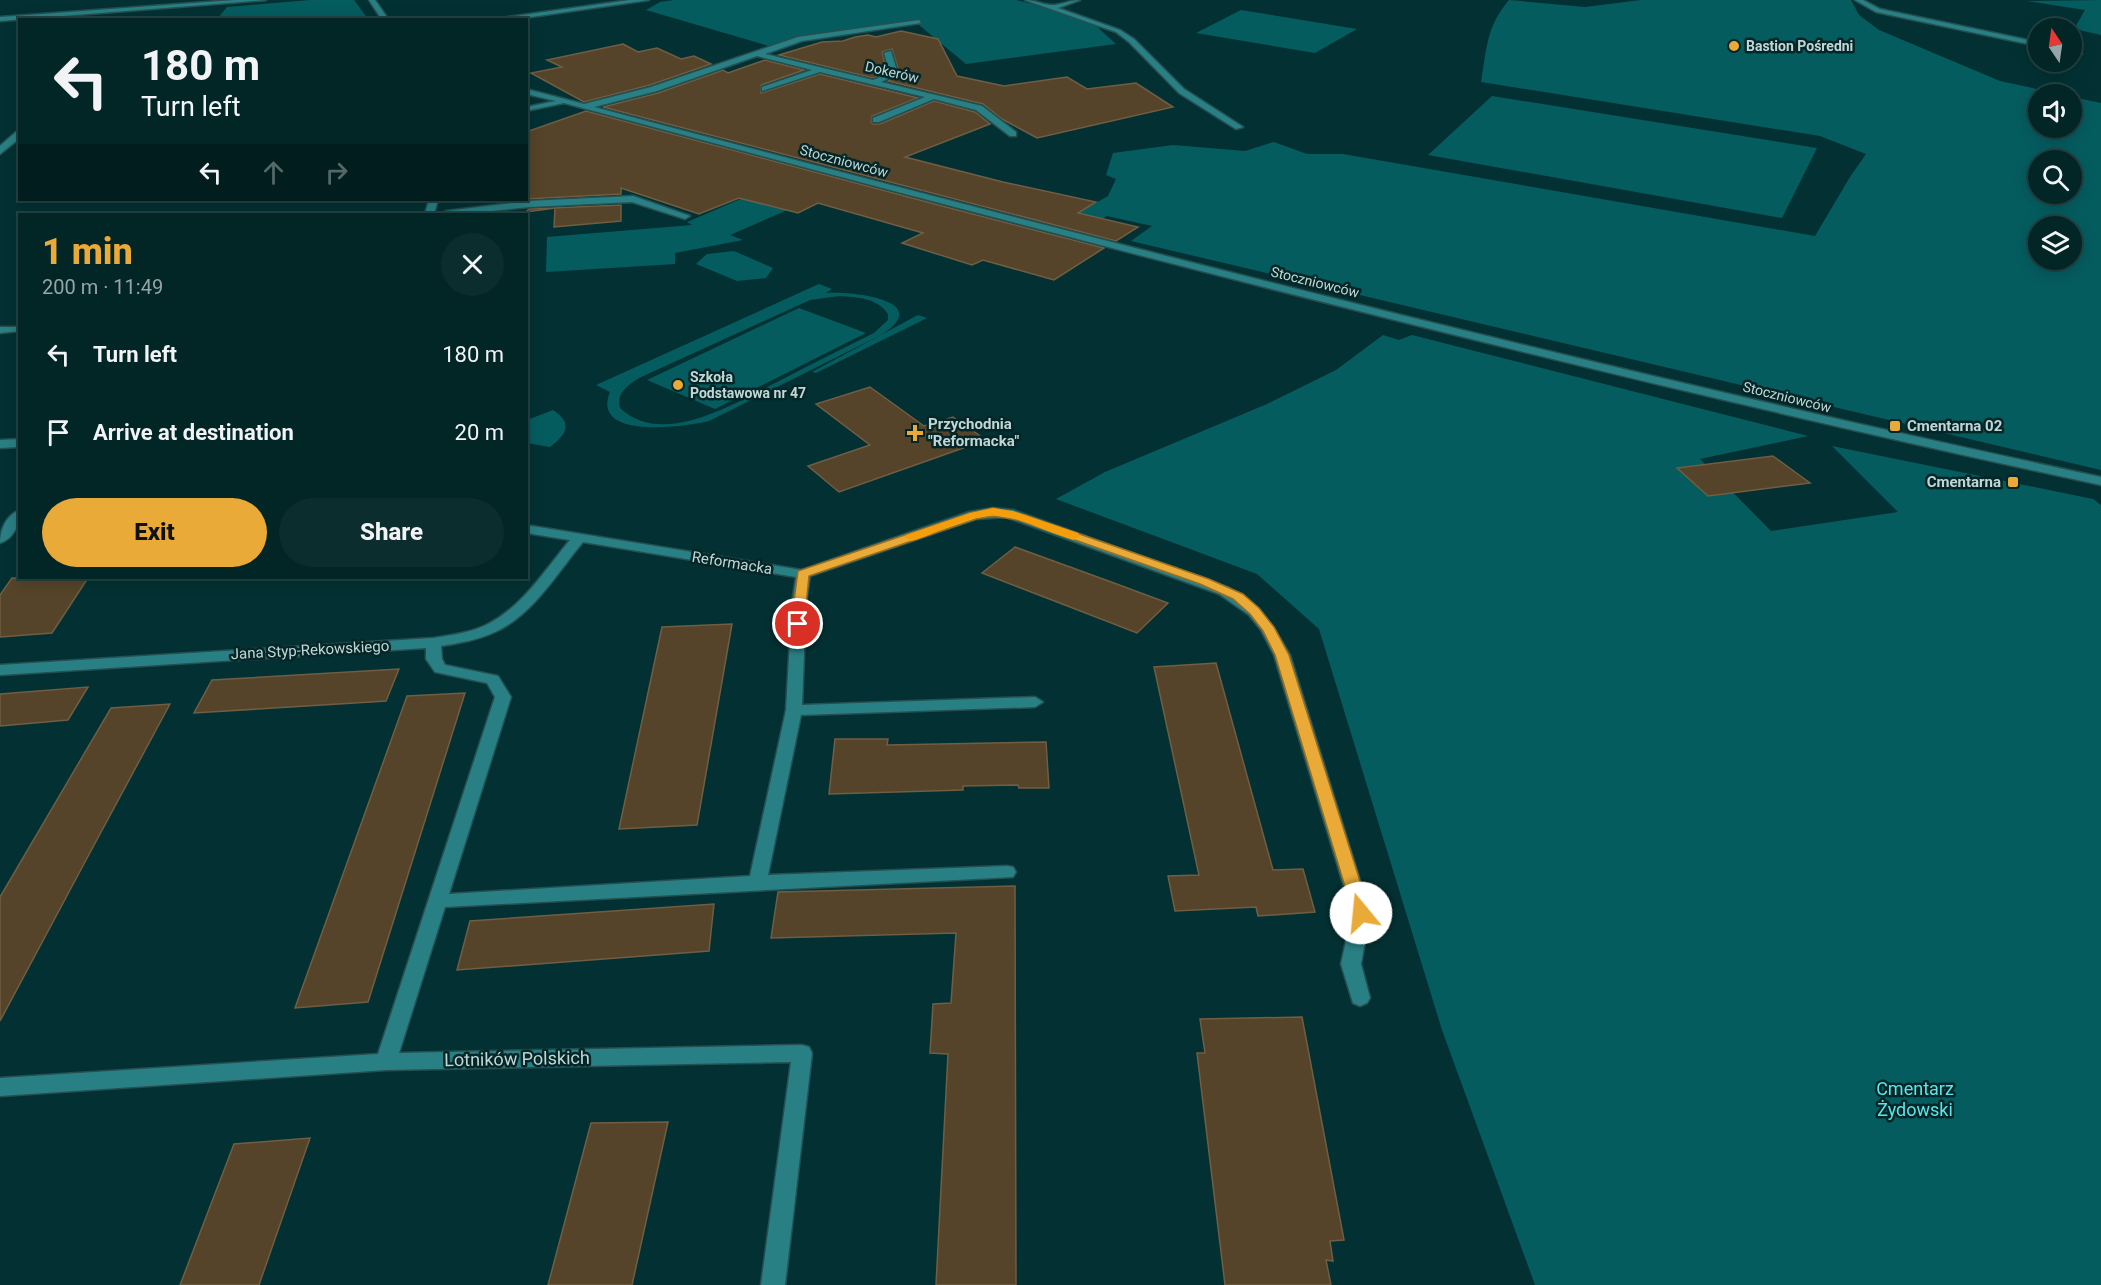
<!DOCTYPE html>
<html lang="en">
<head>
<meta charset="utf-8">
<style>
	body { margin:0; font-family:Roboto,sans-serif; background:#0c2d2e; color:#f1f3f6; height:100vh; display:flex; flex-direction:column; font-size:22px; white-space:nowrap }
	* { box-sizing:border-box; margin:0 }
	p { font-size:20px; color:#96a5a7 }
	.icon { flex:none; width:33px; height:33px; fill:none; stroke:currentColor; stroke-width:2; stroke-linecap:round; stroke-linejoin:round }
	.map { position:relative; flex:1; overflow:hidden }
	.sheet { position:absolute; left:18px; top:213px; width:510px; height:366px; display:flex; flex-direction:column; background:#022526; border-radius:0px; box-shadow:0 3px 15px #0003,0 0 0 2px #234243 }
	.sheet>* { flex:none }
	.banner { position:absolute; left:18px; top:18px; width:510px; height:183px; border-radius:0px; box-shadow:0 3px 15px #0003,0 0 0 2px #234243; background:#022526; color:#f1f3f6; overflow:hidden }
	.needle { width:39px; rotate:347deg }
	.controls { position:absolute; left:2028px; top:18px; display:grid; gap:12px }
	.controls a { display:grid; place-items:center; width:54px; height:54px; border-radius:50%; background:#022526; box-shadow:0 3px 15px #0003,0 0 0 2px #234243; font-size:30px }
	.pin { position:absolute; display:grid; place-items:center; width:51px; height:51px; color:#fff; margin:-26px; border:3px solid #fff; border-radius:50%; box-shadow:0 2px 6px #0007 }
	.me { position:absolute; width:66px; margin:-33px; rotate:343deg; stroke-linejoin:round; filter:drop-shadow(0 0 4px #0008) }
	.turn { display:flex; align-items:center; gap:21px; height:126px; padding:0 24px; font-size:27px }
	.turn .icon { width:78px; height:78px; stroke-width:2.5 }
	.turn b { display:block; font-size:42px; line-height:51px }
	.lanes { display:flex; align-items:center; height:57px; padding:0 24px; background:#0003; justify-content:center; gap:30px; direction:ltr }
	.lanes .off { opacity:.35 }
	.round { display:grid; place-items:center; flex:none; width:63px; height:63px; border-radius:32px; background:#0c2d2e }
	.overview { display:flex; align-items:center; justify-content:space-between; height:102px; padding:0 24px }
	h1 { font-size:36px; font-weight:800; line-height:45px; color:#e9aa38 }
	.button { display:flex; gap:12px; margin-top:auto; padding:12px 24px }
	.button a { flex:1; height:69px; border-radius:36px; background:#e9aa38; color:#111; font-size:24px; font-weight:800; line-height:69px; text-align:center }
	.button a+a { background:#0c2d2e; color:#f1f3f6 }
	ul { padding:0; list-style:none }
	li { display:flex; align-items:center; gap:18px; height:78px; padding:0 24px }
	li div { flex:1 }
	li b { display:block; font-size:22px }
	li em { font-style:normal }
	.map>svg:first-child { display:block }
</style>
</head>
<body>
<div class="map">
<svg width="2101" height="1285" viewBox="0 0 2101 1285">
	<rect width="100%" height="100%" fill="#033133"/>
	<g fill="#055c5f" fill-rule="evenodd">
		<polygon points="310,0 354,0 368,19 217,19 227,7"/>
		<polygon points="674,0 1016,0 1069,13 1094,24 1116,44 966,64 913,20 791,39 769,46 646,10 660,2"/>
		<path d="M1509 0 1585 7 1641 0H1851L1859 15 1879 30 2000 81 2060 94H2038V128H2072V97L2101 103V470L1131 241 1152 226 1107 216 1090 226 1066 220 1108 196 1116 179 1106 175 1113 153 1173 145 1245 151 1274 142 1307 154H1343L1815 236 1850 177 1866 154 1820 136 1481 82C1487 48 1486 27 1509 0ZM2038 160H2072V194H2038ZM2038 226H2072V260H2038Z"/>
		<polygon points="2101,0 2101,35 2074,29 2085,10 2027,1"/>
		<polygon points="1241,10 1357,29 1315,53 1196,33"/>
		<polygon points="1492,96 1817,148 1782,218 1428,155"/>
		<polygon points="797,175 840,187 730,235 743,240 675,253 675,264 546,272 547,237 692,225 687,222"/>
		<polygon points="734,251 773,268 766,278 737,281 696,264 707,254"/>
		<path d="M819 284 832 289 826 293C848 291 935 299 883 334L709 421C686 427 590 440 610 392L596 385ZM839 296C856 297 878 298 888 314V320L874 333C844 348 813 363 783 379 740 400 664 450 620 408 616 393 627 386 639 378L799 305 810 300Z"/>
		<polygon points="799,308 866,333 715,409 647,380"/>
		<polygon points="918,315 927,318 816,373 812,372"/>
		<polygon points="1383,335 1399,340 1412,335 1808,436 1700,459 1771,531 1898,512 1832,446 2093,499 2101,505 2101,1285 1535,1285 1442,1030 1319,629 1257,574 1056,499 1105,472 1267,404 1336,370"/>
		<path d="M553 410C573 423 567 434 550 447L527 443V420Z"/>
	</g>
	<g fill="#554429" stroke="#705e43" stroke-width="1.5">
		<polygon points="901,31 938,39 957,76 1004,86 1067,77 1087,89 1136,83 1173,107 1037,138 1002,119 983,104 888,81 900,75 892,49 882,52 887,72 873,78 779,55 822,42 843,41 855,37 868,35 876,37"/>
		<polygon points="623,44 638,52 657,48 681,59 694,56 711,64 650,85 584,102 531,73 562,67 547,60"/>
		<polygon points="765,60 804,70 761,85 761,93 820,74 918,98 872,116 871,122 873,124 880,124 934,101 975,112 990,124 905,157 1003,182 1096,202 1078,213 1138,227 1116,241 603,107 658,93 723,70 728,73"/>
		<polygon points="586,111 946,207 1104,248 1054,280 983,260 972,265 902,243 923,233 818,203 798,213 739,198 699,214 621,188 621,194 526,199 526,132"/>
		<polygon points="621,205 621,221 554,227 555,208 526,212 529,209"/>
		<polygon points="870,387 924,426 953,417 986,440 839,492 808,466 870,445 816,404"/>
		<polygon points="1773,456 1810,483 1708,496 1677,468"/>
		<polygon points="1015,547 1114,583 1168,603 1137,633 982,573"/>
		<polygon points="12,578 88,578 52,633 0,637 0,595"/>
		<polygon points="732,624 697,825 619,829 662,627"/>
		<polygon points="1216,663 1273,870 1303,869 1315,912 1258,916 1256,907 1175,911 1168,876 1199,875 1154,667"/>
		<polygon points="399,669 386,701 194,713 212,680"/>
		<polygon points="88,687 68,720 0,726 0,694"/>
		<polygon points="465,693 368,1002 295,1008 407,696"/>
		<polygon points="170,704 93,847 0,1021 0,897 111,708"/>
		<polygon points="835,739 888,739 887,745 1046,742 1049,788 1019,788 1018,785 963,786 963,790 829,794"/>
		<polygon points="1015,886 1016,1285 936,1285 948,1054 930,1053 933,1004 951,1003 956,933 771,938 778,892"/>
		<polygon points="714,904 709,951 457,970 470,921"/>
		<polygon points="1302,1017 1344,1240 1330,1241 1333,1261 1326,1260 1331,1285 1225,1285 1197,1053 1205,1053 1200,1019"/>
		<polygon points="668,1122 632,1285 548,1285 591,1123"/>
		<polygon points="310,1138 259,1285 180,1285 234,1144"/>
	</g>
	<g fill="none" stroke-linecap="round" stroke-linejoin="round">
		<g stroke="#254f51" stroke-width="3">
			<g id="minor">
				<polygon points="235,0 266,0 0,21 0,17"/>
				<polygon points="369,0 375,0 389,20 382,20"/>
				<polygon points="630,0 649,0 510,20 487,20"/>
				<path d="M1025 0C1034 0 1041 4 1050 5 1059 6 1070 0 1080 0L1058 8 1120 30 1134 39 1184 89 1243 127 1236 129 1179 93 1129 42 1116 32Z"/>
				<polygon points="1855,0 1863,0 1880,9 2038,42 2038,46 1876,12"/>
				<path d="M919 20 921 23 802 41 765 54 873 80 890 73 884 53 891 51 898 74 881 82 982 106 1016 132V136H1010L976 110 934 99 879 122H873V118L925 97 820 72 762 91V87L812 70 757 56 657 91 594 107C1094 239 1594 369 2101 477V485C1584 374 1074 240 564 103L526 111V107L556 101 526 94V89L584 104 651 87 798 37Z"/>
				<polygon points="2072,50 2082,54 2078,56 2072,54"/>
				<polygon points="17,131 20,131 20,138 0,154 0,146"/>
				<polygon points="633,196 690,216 685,219 632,202 529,207 465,214 441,214 446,211 529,201"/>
				<polygon points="429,200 438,200 434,214 425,214"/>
				<polygon points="0,327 20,327 20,331 0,333"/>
				<polygon points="20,439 20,447 0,448 0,440"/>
				<path d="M993 508 1013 510 1229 588 1259 609 1275 630 1290 655 1370 913 1361 964 1370 998 1367 1003 1360 1006 1353 1003 1341 964 1352 913 1274 655 1261 630 1249 615 1219 594 1006 517 976 519 810 576 806 603 802 705 1035 697 1043 702 1035 707 801 715 768 875 1007 866 1013 867 1016 872 1013 877 445 907 399 1053 802 1045 809 1047 812 1053 785 1285H761L791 1062 386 1070 0 1096V1078L378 1054 495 697 487 683 435 672 426 659V648L0 675V665L433 638C451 635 471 633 488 624 523 606 545 570 570 540L526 533V525L802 570 969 512ZM583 542 796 577 792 603 786 710 750 876 449 894 511 697 498 676 445 665 442 659 441 646C459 643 478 640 495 632 533 615 557 573 583 542Z"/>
				<path d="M20 510C20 523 14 539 0 543 0 530 6 515 20 510Z"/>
			</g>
		</g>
		<use href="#minor" fill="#298084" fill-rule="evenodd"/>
	</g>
	<polygon fill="#e9aa38" stroke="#976e24" stroke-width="1.5" points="993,508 1025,515 1209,579 1243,594 1259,608 1274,627 1289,655 1370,913 1367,918 1361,920 1355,918 1353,913 1275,655 1263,631 1250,614 1233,599 1200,584 1018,520 993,516 976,519 809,576 804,624 798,628 791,624 798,571 970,513"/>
	<path fill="#f59e0b" d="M993 508 1013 511 1078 533 1080 536 1074 540C1052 534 1031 523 1008 517 976 509 941 533 911 541L904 537 906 535 970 513Z"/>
	<g fill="#e9aa38" stroke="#052627" stroke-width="2">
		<circle cx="1734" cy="46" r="6"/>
		<circle cx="678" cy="385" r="6"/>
		<rect x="1889" y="420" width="12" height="12" rx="3"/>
		<path d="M912 424h6v6h6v6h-6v6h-6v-6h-6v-6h6z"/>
		<rect x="2007" y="476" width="12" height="12" rx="3"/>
	</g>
	<g text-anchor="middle" stroke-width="5" stroke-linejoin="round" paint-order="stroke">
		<g font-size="14" font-weight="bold" fill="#c1d7d7" stroke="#052627" text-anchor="start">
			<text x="1746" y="51">Bastion Pośredni</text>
			<text x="690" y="382">Szkoła<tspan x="690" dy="16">Podstawowa nr 47</tspan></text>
		</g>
		<g font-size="14" fill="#c1d7d7" stroke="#052627">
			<text transform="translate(892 72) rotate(13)" y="5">Dokerów</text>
			<text transform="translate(844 161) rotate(15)" y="5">Stoczniowców</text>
			<text transform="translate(1315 282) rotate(14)" y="5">Stoczniowców</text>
			<text transform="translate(1787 397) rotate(14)" y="5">Stoczniowców</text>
		</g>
		<g font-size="15" font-weight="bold" fill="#c1d7d7" stroke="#052627" text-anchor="start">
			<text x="928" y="429">Przychodnia<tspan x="928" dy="17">"Reformacka"</tspan></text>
			<text x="1907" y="431">Cmentarna 02</text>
			<text x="2001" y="487" text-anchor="end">Cmentarna</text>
		</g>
		<g font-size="15" fill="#c1d7d7" stroke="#052627">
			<text transform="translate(732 563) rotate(9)" y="5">Reformacka</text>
			<text transform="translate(310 650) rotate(-3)" y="5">Jana Styp-Rekowskiego</text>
		</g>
		<g font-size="18" fill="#c1d7d7" stroke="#052627">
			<text transform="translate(517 1059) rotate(-1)" y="6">Lotników Polskich</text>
		</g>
		<g font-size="18" fill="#5ae6eb" stroke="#052627">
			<text x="1915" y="1095">Cmentarz<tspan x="1915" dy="21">Żydowski</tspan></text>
		</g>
	</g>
</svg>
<div class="controls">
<a><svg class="needle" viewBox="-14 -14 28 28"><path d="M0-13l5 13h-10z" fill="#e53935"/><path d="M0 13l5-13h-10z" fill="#96a5a7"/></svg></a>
<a><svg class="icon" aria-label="sound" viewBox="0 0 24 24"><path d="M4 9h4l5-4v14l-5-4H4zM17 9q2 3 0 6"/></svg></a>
<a><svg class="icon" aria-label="search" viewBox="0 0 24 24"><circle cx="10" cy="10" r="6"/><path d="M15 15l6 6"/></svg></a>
<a><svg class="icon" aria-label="layers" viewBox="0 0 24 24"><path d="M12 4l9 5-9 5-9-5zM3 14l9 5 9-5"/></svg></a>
</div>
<div class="pin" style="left:798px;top:624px;background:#d93025"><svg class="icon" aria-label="arrive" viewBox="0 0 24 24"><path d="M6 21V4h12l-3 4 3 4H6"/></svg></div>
<svg class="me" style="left:1361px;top:913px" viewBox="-20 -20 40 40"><circle r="19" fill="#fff"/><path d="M0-13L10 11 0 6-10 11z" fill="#e9aa38"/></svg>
<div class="banner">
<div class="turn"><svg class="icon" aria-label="left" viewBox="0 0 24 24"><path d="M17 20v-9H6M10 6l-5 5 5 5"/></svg><div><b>180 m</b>Turn left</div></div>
<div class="lanes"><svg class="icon" aria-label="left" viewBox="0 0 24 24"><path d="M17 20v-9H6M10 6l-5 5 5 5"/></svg><svg class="icon off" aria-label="ahead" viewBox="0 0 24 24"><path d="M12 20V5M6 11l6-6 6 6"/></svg><svg class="icon off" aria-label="right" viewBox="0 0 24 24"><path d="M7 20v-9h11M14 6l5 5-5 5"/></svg></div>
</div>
<section class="sheet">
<div class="overview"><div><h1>1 min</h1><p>200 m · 11:49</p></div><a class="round"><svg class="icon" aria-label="close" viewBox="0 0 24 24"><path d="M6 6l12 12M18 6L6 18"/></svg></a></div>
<ul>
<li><svg class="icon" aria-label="left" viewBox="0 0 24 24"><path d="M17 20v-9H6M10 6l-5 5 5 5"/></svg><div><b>Turn left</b></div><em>180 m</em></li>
<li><svg class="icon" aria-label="arrive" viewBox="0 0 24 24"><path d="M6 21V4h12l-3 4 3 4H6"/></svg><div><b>Arrive at destination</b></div><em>20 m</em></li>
</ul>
<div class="button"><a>Exit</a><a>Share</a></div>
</section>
</div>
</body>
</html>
